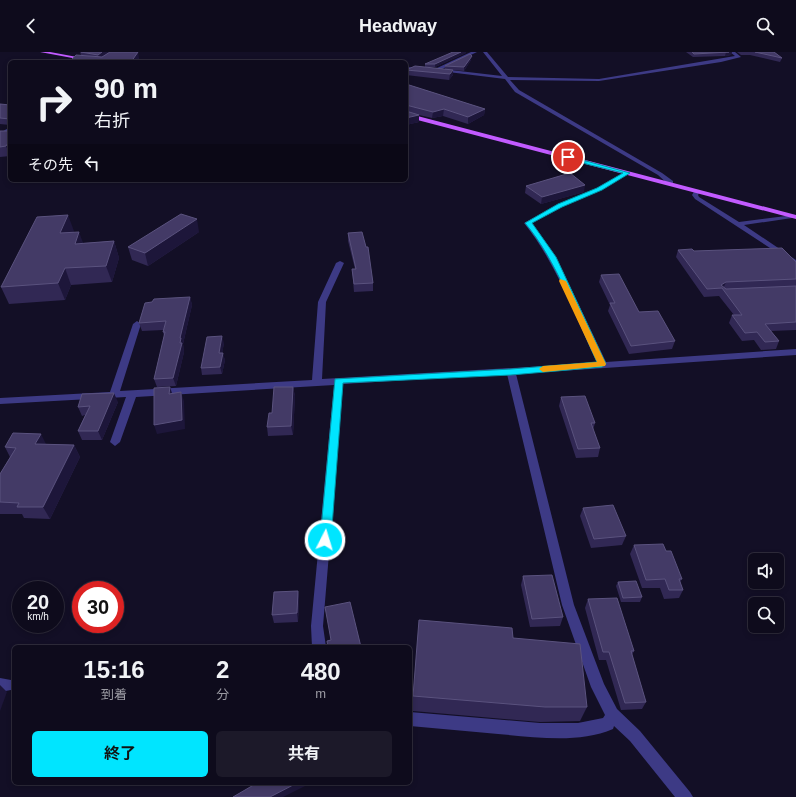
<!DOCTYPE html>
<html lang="ja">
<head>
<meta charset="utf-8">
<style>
	body { margin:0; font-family:Helvetica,"Noto Sans JP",sans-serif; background:#1c1929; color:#f1f3f6; height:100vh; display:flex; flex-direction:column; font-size:15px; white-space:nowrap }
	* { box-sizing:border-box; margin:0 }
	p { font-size:13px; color:#9b9ba3 }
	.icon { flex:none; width:22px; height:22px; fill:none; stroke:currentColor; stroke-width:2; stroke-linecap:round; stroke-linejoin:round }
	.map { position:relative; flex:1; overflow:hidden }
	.drawer { position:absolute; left:12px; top:593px; width:400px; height:140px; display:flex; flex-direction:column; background:#0e0b1c; border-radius:6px; box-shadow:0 2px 6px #0003,0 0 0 1px #2e2b3b }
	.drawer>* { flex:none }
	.guide { position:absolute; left:8px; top:8px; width:400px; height:122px; border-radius:6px; box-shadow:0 2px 6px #0003,0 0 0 1px #2e2b3b; background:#0e0b1c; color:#f1f3f6; overflow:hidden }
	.controls { position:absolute; left:748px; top:501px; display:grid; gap:8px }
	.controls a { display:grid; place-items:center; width:36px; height:36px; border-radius:6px; background:#0e0b1c; box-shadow:0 2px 6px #0003,0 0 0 1px #2e2b3b; font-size:20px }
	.speed { position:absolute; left:12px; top:529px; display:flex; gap:8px; font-size:20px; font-weight:700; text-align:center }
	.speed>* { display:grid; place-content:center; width:52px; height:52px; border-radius:50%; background:#0e0b1c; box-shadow:0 2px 6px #0003,0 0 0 1px #2e2b3b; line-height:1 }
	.speed small { font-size:10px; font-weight:400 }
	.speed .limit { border:6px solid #d22; background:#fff; color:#111 }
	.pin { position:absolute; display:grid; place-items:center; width:34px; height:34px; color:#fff; margin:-17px; border:2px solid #fff; border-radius:50%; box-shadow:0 1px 4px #0007 }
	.me { position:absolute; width:44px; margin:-22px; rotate:5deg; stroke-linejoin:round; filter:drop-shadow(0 0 3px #0008) }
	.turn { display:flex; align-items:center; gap:14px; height:84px; padding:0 20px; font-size:18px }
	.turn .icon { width:52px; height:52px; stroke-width:2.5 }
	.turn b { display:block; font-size:28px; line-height:34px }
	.then { display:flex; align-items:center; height:38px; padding:0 20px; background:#0003; gap:8px; font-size:15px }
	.eta { display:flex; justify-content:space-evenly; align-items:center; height:68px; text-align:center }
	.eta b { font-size:24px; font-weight:700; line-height:28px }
	.button { display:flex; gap:8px; margin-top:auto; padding:8px 20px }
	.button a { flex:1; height:46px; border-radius:6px; background:#00e5ff; color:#111; font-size:16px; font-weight:700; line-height:46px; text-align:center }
	.button a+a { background:#1c1929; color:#f1f3f6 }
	header { display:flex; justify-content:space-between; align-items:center; height:52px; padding:0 20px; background:#0e0b1c; font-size:18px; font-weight:700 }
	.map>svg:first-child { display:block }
</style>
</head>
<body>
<header><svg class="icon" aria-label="back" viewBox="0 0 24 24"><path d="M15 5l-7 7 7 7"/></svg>Headway<svg class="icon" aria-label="search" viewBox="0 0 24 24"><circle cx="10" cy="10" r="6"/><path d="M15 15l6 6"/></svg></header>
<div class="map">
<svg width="796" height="745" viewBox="0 0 796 745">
	<rect width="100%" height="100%" fill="#130f26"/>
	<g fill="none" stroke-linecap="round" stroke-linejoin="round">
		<g fill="#3d3a85" fill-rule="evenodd">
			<polygon points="471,0 477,0 442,17 502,24 483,0 487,0 508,25 599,27 735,4 730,0 735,0 741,5 721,10 599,29 510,28 519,38 662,121 673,129 673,132 670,134 658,123 515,40 505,27 440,19 435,17"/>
			<polygon points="406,15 424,16 426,17 424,18 406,17"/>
			<path d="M625 120 630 121 601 138 562 155 532 171 556 205 606 310 796 297V303L516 322 574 553 604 632 617 657 640 679 690 740 693 745H675L630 689 614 674 613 677C578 692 535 685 498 682 469 679 439 677 410 674V660L540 671H578L603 666 605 663 591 635 562 553 507 322 343 332 323 574 326 595H312L311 574 334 333 136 345 120 390 115 394 110 390 126 345 0 352V346L110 340 133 272 137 269 141 272 120 339 312 328 318 250 336 211 340 209 344 211 326 250 322 327 597 311C575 264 557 212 524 171L558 153 597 136Z"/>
			<polygon points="695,138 700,139 698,143 699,145 739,170 794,163 794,165 792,166 744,173 796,208 796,213 695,147 692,143"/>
			<polygon points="0,626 11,628 13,633 11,638 0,640"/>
		</g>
		<polygon fill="#3d3a85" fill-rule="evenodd" points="10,75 10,79 0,85 0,81"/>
		<g fill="#c25bff" fill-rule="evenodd">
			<polygon points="40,0 50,0 104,10 94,10"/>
			<polygon points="406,61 796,163 796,167 406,65"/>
		</g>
	</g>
	<g fill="#312854">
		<polygon points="80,0 139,6 137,10 81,3"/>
		<polygon points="686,0 732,0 731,3 725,4 693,5"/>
		<polygon points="737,0 774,0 782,6 780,10 750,3 741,3"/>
		<polygon points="466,1 435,15 425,15 425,12"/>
		<polygon points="471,8 464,19 453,18 453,23 449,28 406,23 406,18 445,17 445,14"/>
		<polygon points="406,32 485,57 484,63 468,72 443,64 432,66 406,60 419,63 419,70 406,73"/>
		<polygon points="0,52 10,53 10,73 0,72"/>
		<polygon points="0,79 10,79 10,104 0,105"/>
		<polygon points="526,134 584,140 541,152 525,141"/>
		<polygon points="74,179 73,180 83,191 114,189 119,206 112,230 71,233 65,248 9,252 1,235"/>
		<polygon points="199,180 148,214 132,208 128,195"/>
		<polygon points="348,181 366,195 373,231 373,239 354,240 352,217 355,217 348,189"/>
		<polygon points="678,198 796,210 796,278 771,279 779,289 776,297 761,298 754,288 742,289 729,271 732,263 734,263 719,244 704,245 676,205"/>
		<polygon points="601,223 639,260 675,289 672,297 629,302 608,259 610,253 599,230"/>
		<polygon points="190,245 192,253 183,292 184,300 176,334 157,335 154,327 164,284 163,280 163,278 142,279 139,271 152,250"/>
		<polygon points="224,291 222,301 225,308 222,322 202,323 201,316"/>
		<polygon points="293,335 295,344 293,383 268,384 267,375 272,361"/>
		<polygon points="561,345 595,371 593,378 600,396 598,405 576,406 559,354"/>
		<polygon points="118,350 102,388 82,388 78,379 85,363 82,364 78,355"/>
		<polygon points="46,392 74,393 80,405 50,467 24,466 22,462 0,462 0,422 10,405 5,395"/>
		<polygon points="583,456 626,484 622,493 591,496 580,464"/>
		<polygon points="634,493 666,499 682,527 680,530 683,538 679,546 664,547 660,536 642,536 630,502"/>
		<polygon points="523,524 563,565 560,574 530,575 521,533"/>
		<polygon points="618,530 642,545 640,550 621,550 616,534"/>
		<polygon points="298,539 299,547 298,570 274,571 272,563"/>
		<polygon points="588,547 634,599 632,603 646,650 642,657 621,658 606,608 599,608 585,556"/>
		<polygon points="513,586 587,655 580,669 540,670 413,659 413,644"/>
	</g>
	<g fill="#1d163a">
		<polygon points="102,0 110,0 100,8 98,3"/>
		<polygon points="134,0 138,0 139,6 137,10 131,10"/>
		<polygon points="461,0 466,0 466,1 435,15 435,12"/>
		<polygon points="726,0 732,0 731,3 725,4"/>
		<polygon points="472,4 471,8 464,19 464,15"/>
		<polygon points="453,18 453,23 449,28 450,22"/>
		<polygon points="444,57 443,64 432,66 433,60"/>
		<polygon points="485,57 484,63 468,72 468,65"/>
		<polygon points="419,63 419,70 406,73 406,66"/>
		<polygon points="10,88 10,104 6,94"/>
		<polygon points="585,133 584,140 541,152 542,145"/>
		<polygon points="68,163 74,179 66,198 60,181"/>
		<polygon points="197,167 199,180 148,214 145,201"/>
		<polygon points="79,180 85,196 75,192"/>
		<polygon points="114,189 119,206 112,230 106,214"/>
		<polygon points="65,216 71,233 65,248 58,231"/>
		<polygon points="726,230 723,237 721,233"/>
		<polygon points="190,245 192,253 183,292 184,300 176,334 173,326 180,286"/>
		<polygon points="222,284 224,291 221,308 219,301"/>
		<polygon points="223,301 225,308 222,322 220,315"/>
		<polygon points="170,335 173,344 169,342"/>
		<polygon points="293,335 295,344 293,383 291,374"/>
		<polygon points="181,340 184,349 185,377 157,382 154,373"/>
		<polygon points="114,341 118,350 102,388 98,379"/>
		<polygon points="41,382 47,394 35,392"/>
		<polygon points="74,393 80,405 50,467 43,455"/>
		<polygon points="298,539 299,547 298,570 297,561"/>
		<polygon points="0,633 7,640 0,659"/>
		<polygon points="297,731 311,731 283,745 270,745"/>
	</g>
	<g fill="#433a66" stroke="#5a527e">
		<polygon points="81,0 102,0 98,3"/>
		<polygon points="110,0 138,0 131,10 69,10 76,3 102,5"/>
		<polygon points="453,0 461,0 435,12 425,12"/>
		<polygon points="692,0 729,0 694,2"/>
		<polygon points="755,0 774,0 782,6"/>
		<polygon points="470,2 472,4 464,15 445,14"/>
		<polygon points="415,14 453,18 450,22 406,18"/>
		<polygon points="406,32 485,57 468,65 444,57 433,60 406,53"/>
		<polygon points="0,52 10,53 10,67 0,66"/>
		<polygon points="406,59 419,63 406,66"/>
		<polygon points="0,79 10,79 10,88 6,94 0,95"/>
		<polygon points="570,121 585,133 542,145 526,134"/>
		<polygon points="181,162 197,167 145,201 128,195"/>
		<polygon points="68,163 60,181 79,180 75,192 114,189 106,214 65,216 58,231 1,235 37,165"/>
		<polygon points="362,180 366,195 368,195 373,231 354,232 352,217 356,217 348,181"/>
		<polygon points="782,196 796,210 796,227 726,230 721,233 726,237 796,234 796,270 765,272 779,289 765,290 757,280 745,281 732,263 742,263 722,236 707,237 678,198 692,197 694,199"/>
		<polygon points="619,222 639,260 658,259 675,289 631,294 610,251 615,251 601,223"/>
		<polygon points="190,245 180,286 181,286 180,291 182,291 173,326 154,327 165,280 163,280 166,269 139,271 145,251 152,250 154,247"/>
		<polygon points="222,284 219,301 223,301 220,315 201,316 207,285"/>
		<polygon points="170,335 169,342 181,340 182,368 154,373 154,336"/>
		<polygon points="274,335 293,335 291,374 267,375 269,361 272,361"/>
		<polygon points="114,341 98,379 78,379 90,354 78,355 82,342"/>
		<polygon points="585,344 595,371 591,371 600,396 578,397 561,345"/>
		<polygon points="13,381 41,382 35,392 74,393 43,455 17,455 19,451 0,450 0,422 16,396 5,395"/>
		<polygon points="613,453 626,484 594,487 583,456"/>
		<polygon points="663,492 666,499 671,499 682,527 679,527 683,538 669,538 665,527 646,528 634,493"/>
		<polygon points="552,523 563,565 532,567 523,524"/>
		<polygon points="636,529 642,545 623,546 618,530"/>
		<polygon points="298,539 297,561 272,563 274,540"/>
		<polygon points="617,546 634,599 631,599 646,650 625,651 609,600 603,600 588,547"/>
		<polygon points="350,550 361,595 328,595 327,589 331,588 325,555"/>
		<polygon points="419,568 512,576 513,586 580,592 587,655 545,655 413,644"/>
		<polygon points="257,731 297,731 270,745 233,745"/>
	</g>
	<path fill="#00e5ff" stroke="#0095a6" d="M568 104 630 121 602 138 562 155 532 171 556 205 606 312 602 315 511 323 343 331 331 488 329 491H322L320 488 335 327 511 317 597 310C576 264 557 209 525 171L558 152 597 136 623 121 566 107Z"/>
	<polygon fill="#f59e0b" points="560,227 566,229 606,312 605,314 543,320 539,317 543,314 597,310 559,229"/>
</svg>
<div class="controls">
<a><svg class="icon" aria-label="sound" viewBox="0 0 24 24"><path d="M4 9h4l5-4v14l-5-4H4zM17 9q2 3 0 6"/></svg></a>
<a><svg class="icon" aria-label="search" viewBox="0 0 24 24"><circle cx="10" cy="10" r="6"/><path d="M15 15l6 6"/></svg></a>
</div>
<div class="speed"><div>20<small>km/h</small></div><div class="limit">30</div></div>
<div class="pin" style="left:568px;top:105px;background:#d93025"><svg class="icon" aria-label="arrive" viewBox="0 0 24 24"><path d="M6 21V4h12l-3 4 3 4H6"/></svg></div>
<svg class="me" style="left:325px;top:488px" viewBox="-20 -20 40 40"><circle r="17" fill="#00e5ff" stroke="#fff" stroke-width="3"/><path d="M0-11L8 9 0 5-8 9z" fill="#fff"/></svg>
<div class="guide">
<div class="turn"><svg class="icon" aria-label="right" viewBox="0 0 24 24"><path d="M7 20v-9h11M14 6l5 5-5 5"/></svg><div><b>90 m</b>右折</div></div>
<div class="then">その先<svg class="icon" aria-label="left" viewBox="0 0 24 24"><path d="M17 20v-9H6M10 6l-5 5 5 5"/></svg></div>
</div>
<section class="drawer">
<div class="eta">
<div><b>15:16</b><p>到着</p></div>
<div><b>2</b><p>分</p></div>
<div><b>480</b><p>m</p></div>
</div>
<div class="button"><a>終了</a><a>共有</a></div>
</section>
</div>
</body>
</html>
